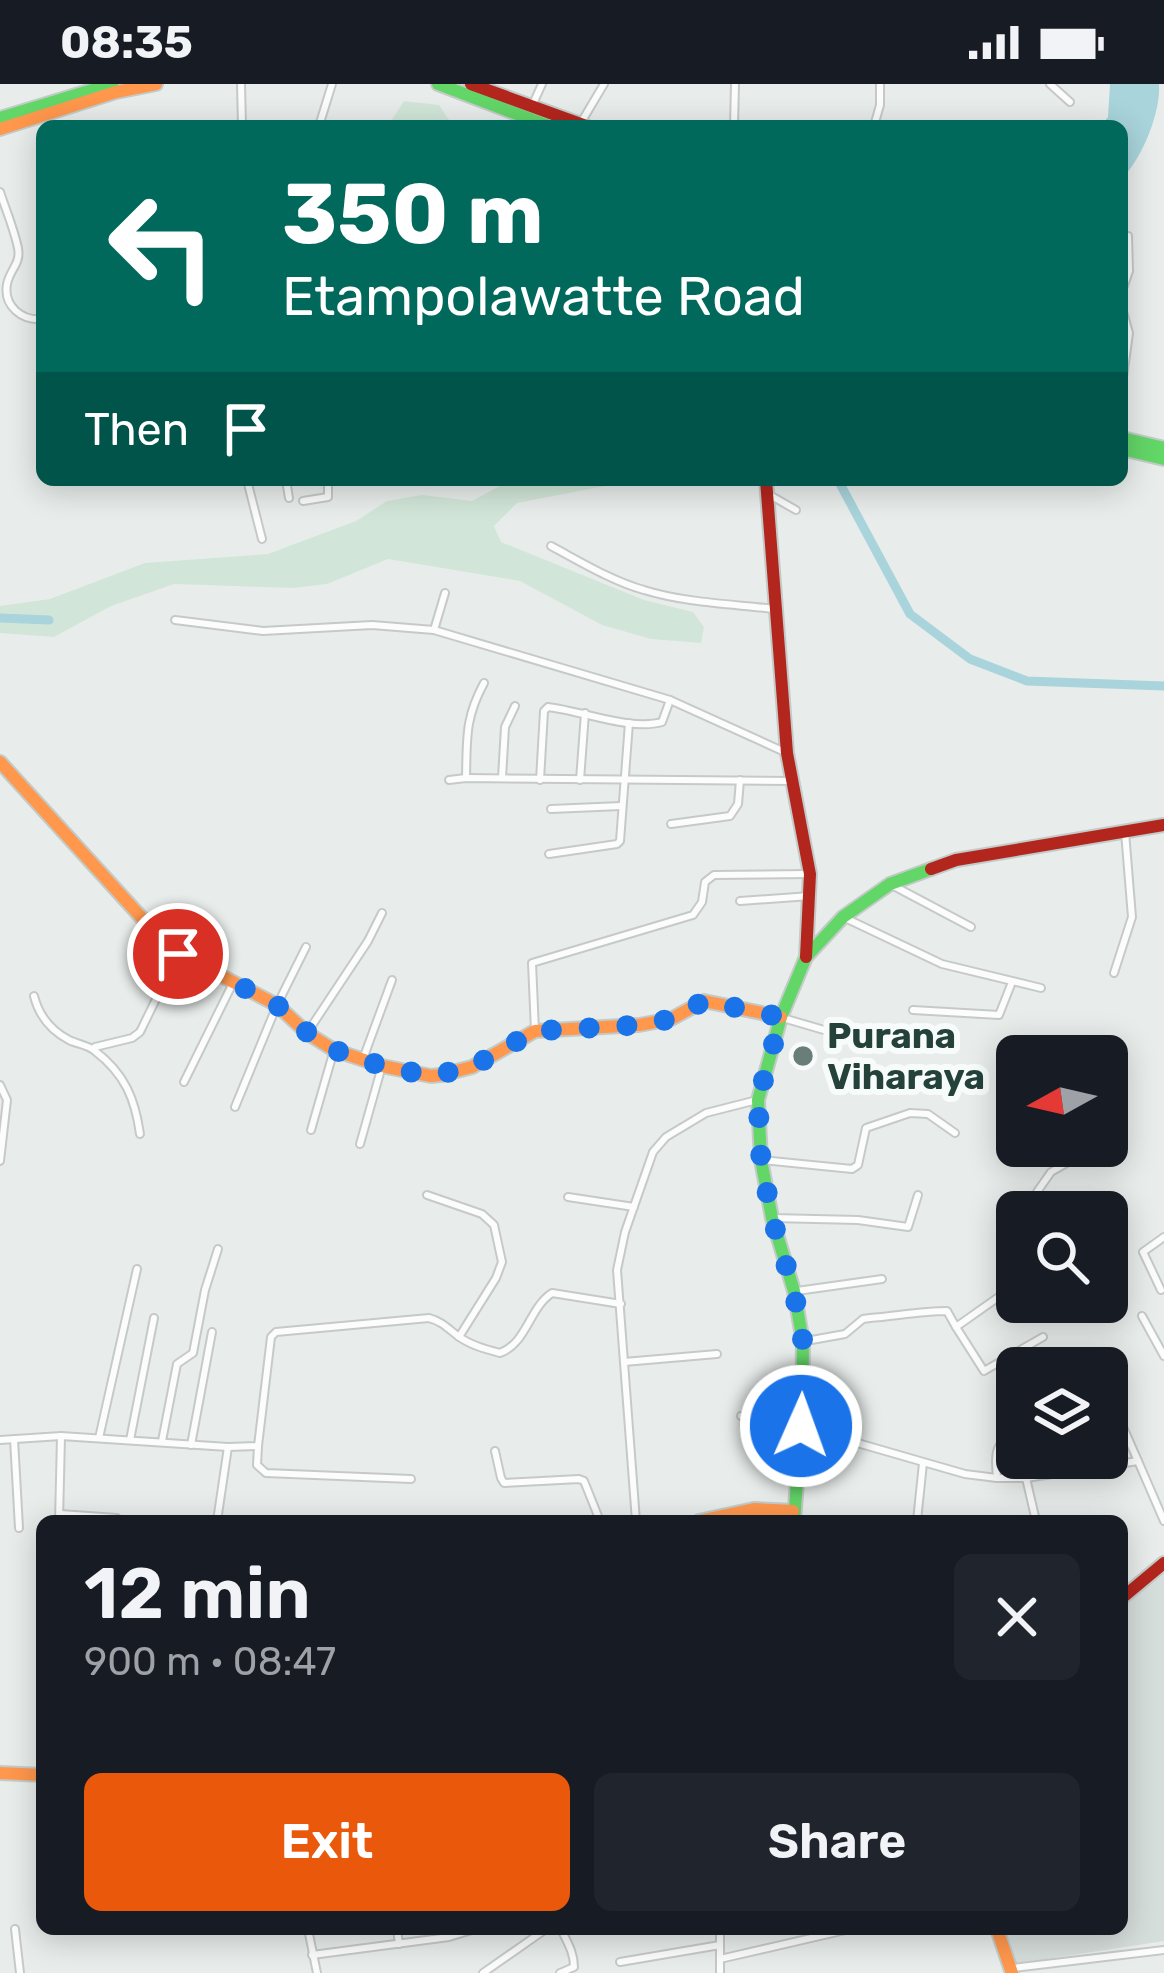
<!DOCTYPE html>
<html lang="en">
<head>
<meta charset="utf-8">
<style>
	body { margin:0; font-family:Rubik,sans-serif; background:#20242c; color:#f1f3f6; height:100vh; display:flex; flex-direction:column; font-size:45px; white-space:nowrap }
	* { box-sizing:border-box; margin:0 }
	p { font-size:39px; color:#9ea1a6 }
	.icon { flex:none; width:66px; height:66px; fill:none; stroke:currentColor; stroke-width:2; stroke-linecap:round; stroke-linejoin:round }
	.map { position:relative; flex:1; overflow:hidden }
	.side { position:absolute; left:36px; top:1431px; width:1092px; height:420px; display:flex; flex-direction:column; background:#171b24; border-radius:18px; box-shadow:0 6px 30px #0003 }
	.side>* { flex:none }
	.hud { position:absolute; left:36px; top:36px; width:1092px; height:366px; border-radius:18px; box-shadow:0 6px 30px #0003; background:#00695c; color:#fff; overflow:hidden }
	.needle { width:78px; rotate:262deg }
	.fabs { position:absolute; left:996px; top:951px; display:grid; gap:24px }
	.fabs a { display:grid; place-items:center; width:132px; height:132px; border-radius:18px; background:#171b24; box-shadow:0 6px 30px #0003; font-size:60px }
	.pin { position:absolute; display:grid; place-items:center; width:102px; height:102px; color:#fff; margin:-51px; border:6px solid #fff; border-radius:50%; box-shadow:0 3px 12px #0007 }
	.me { position:absolute; width:132px; margin:-66px; rotate:2deg; stroke-linejoin:round; filter:drop-shadow(0 0 9px #0008) }
	.turn { display:flex; align-items:center; gap:42px; height:252px; padding:0 48px; font-size:54px }
	.turn .icon { width:156px; height:156px; stroke-width:2.5 }
	.turn b { display:block; font-size:84px; line-height:102px }
	.then { display:flex; align-items:center; height:114px; padding:0 48px; background:#0003; gap:24px; font-size:45px }
	.round { display:grid; place-items:center; flex:none; width:126px; height:126px; border-radius:18px; background:#20242c }
	.head { display:flex; align-items:center; justify-content:space-between; height:204px; padding:0 48px }
	h1 { font-size:72px; font-weight:600; line-height:90px }
	.button { display:flex; gap:24px; margin-top:auto; padding:24px 48px }
	.button a { flex:1; height:138px; border-radius:18px; background:#ea580c; color:#fff; font-size:48px; font-weight:600; line-height:138px; text-align:center }
	.button a+a { background:#20242c; color:#f1f3f6 }
	.status { display:flex; justify-content:space-between; align-items:center; height:84px; padding:0 60px; background:#171b24; direction:ltr }
	.status svg { height:33px; fill:currentColor }
	.map>svg:first-child { display:block }
</style>
</head>
<body>
<div class="status"><b>08:35</b><svg viewBox="0 0 49 12"><path d="M0 12V9h3v3zM5 12V6h3v6zM10 12V3h3v9zM15 12V0h3v12zM26 1h20v11H26zM47 4h2v5h-2z"/></svg></div>
<div class="map">
<svg width="1164" height="1889" viewBox="0 0 1164 1889">
	<rect width="100%" height="100%" fill="#e8edeb"/>
	<polygon fill="#d6dedb" points="1164,1489 1164,1857 1015,1880 1003,1845 1122,1845 1122,1521"/>
	<g fill="#d1e6d8">
		<polygon points="404,17 439,21 453,42 388,42"/>
		<polygon points="511,396 636,396 517,419 494,442 501,458 644,516 693,528 704,543 701,559 651,555 602,541 520,497 388,475 327,500 293,504 174,500 111,522 54,553 0,549 0,522 50,515 145,479 268,470 356,437 387,417 422,411 472,417"/>
	</g>
	<path fill="#a9d4db" d="M1110 0H1159C1161 28 1142 75 1122 94V42H1101L1108 33Z"/>
	<g fill="none" stroke-linecap="round" stroke-linejoin="round">
		<g stroke="#a9d4db" stroke-width="9">
			<polyline points="838,396 910,530 970,575 1027,597 1164,602"/>
			<polyline points="0,534 49,536 47,536"/>
		</g>
		<g stroke="#c5cac8" stroke-width="10">
			<g id="street">
				<polyline points="241,0 242,42"/>
				<polyline points="1050,0 1070,18"/>
				<polyline points="532,22 542,0"/>
				<polyline points="582,37 604,0"/>
				<polyline points="319,42 332,0"/>
				<polyline points="734,42 735,0"/>
				<polyline points="874,42 880,21 880,0"/>
				<path d="M0 108C6 126 14 145 18 164 21 180 10 185 7 200 3 223 23 237 42 235"/>
				<polyline points="1122,207 1129,187 1128,152"/>
				<polyline points="1122,224 1129,249 1122,300"/>
				<polyline points="247,396 262,455"/>
				<polyline points="286,396 289,414"/>
				<polyline points="768,410 796,426"/>
				<polyline points="303,417 328,413 328,396"/>
				<path d="M551 462C581 478 612 497 644 506 686 519 732 520 775 525"/>
				<polyline points="175,536 263,547 372,541 434,546 670,616 787,669"/>
				<polyline points="434,546 445,509"/>
				<path d="M466 693C467 654 465 634 484 599"/>
				<polyline points="502,694 505,643 515,622"/>
				<polyline points="449,696 466,694 791,697"/>
				<path d="M540 696 544 627 548 623C582 627 631 647 662 638L670 616"/>
				<polyline points="580,696 585,629"/>
				<polyline points="551,725 621,722"/>
				<polyline points="671,740 730,732 738,720 740,696"/>
				<polyline points="549,770 617,760 620,757 629,639"/>
				<polyline points="890,800 971,843"/>
				<polyline points="740,817 810,812"/>
				<polyline points="843,833 942,880 1041,904"/>
				<polyline points="1114,889 1132,833 1125,748"/>
				<path d="M34 912C39 932 50 946 69 956 77 960 88 961 95 967 125 990 135 1015 140 1050"/>
				<polyline points="913,926 999,931 1012,898"/>
				<polyline points="783,934 848,953 878,955"/>
				<polyline points="535,947 532,879 693,831 702,818 705,798 714,791 810,790"/>
				<polyline points="307,949 368,857 382,829"/>
				<polyline points="95,963 132,954 140,948 178,870"/>
				<polyline points="363,975 392,896"/>
				<polyline points="184,998 233,899"/>
				<polyline points="0,1001 7,1016 0,1077"/>
				<polyline points="235,1023 277,921 306,863"/>
				<polyline points="311,1046 334,966"/>
				<polyline points="360,1060 382,982"/>
				<polyline points="761,1076 852,1085 858,1081 866,1044 910,1029 928,1030 955,1049"/>
				<polyline points="427,1111 482,1130 494,1141 502,1178 496,1194 459,1253"/>
				<polyline points="568,1113 634,1123"/>
				<polyline points="1050,1128 1050,1121 1037,1108 1051,1088 1086,1068 1088,1062"/>
				<polyline points="772,1134 858,1136 908,1143 918,1111"/>
				<polyline points="1161,1206 1143,1168 1164,1153"/>
				<polyline points="797,1207 882,1195"/>
				<polyline points="1142,1232 1164,1272"/>
				<polyline points="956,1243 984,1287 1043,1253"/>
				<path d="M806 1257 845 1250 863 1235 870 1234C895 1232 923 1227 947 1227L956 1243 1017 1200"/>
				<polyline points="624,1278 717,1270"/>
				<polyline points="1108,1309 1138,1377"/>
				<polyline points="741,1332 802,1332"/>
				<polyline points="802,1343 965,1390 997,1394 1026,1394 1138,1377 1164,1437"/>
				<polyline points="99,1354 137,1185"/>
				<polyline points="14,1355 19,1444"/>
				<path d="M0 1356 61 1352 228 1363 258 1362 271 1253 276 1248 429 1234C443 1238 447 1244 458 1252 470 1261 485 1265 500 1269 527 1259 529 1224 552 1209L621 1220"/>
				<polyline points="130,1356 154,1234"/>
				<polyline points="162,1357 177,1280 193,1269 205,1206 218,1165"/>
				<polyline points="191,1361 212,1248"/>
				<polyline points="258,1362 257,1381 266,1389 411,1395"/>
				<polyline points="495,1367 501,1394 504,1399 579,1395 584,1397 600,1437"/>
				<path d="M997 1394C995 1366 994 1362 1017 1345"/>
				<polyline points="1026,1394 1036,1437"/>
				<polyline points="60,1430 117,1434"/>
				<polyline points="59,1437 61,1352"/>
				<polyline points="217,1437 228,1363"/>
				<polyline points="636,1437 617,1186 625,1148 653,1068 666,1053 706,1029 757,1016"/>
				<polyline points="917,1437 923,1379"/>
				<polyline points="15,1845 20,1889"/>
				<polyline points="308,1845 317,1889"/>
				<polyline points="397,1845 399,1860"/>
				<polyline points="720,1845 720,1889"/>
				<polyline points="312,1871 449,1853 475,1845"/>
				<polyline points="720,1875 850,1845"/>
				<polyline points="620,1878 720,1861"/>
				<polyline points="1013,1884 1164,1866"/>
				<polyline points="483,1889 546,1845"/>
				<path d="M560 1889 574 1883C574 1868 567 1858 561 1845"/>
			</g>
		</g>
		<g stroke="#c3cbc8" stroke-width="16">
			<g id="fast">
				<polyline points="438,0 549,42"/>
				<polyline points="0,34 112,0"/>
				<polyline points="1122,354 1164,364"/>
				<polyline points="1122,365 1164,375"/>
				<polyline points="794,1437 802,1332 803,1258 794,1207 772,1134 761,1076 758,1016 781,933 806,873 843,833 890,800 931,785"/>
			</g>
		</g>
		<g stroke="#c3cbc8" stroke-width="16">
			<g id="slow">
				<polyline points="0,45 116,8 156,0"/>
				<polyline points="0,678 170,865 277,921 307,949 334,966 382,982 431,992 441,991 472,983 535,947 639,941 671,935 704,917 781,933"/>
				<polyline points="699,1437 754,1425 793,1427"/>
				<polyline points="0,1689 42,1691"/>
				<polyline points="997,1845 1012,1889"/>
			</g>
		</g>
		<g stroke="#c3cbc8" stroke-width="16">
			<g id="jam">
				<polyline points="471,0 586,42"/>
				<polyline points="766,396 787,669 810,790 806,873"/>
				<polyline points="931,785 956,776 1164,741"/>
				<polyline points="1122,1514 1164,1479"/>
			</g>
		</g>
		<use href="#street" stroke="#fcfcfc" stroke-width="6"/>
		<use href="#fast" stroke="#63d668" stroke-width="12"/>
		<use href="#slow" stroke="#ff974d" stroke-width="12"/>
		<use href="#jam" stroke="#b3261e" stroke-width="12"/>
	</g>
	<g fill="none" stroke-linecap="round" stroke-linejoin="round">
		<polyline stroke="#1a73e8" stroke-width="21" stroke-dasharray="0 37.8" points="178,870 277,921 308,949 334,966 382,982 431,992 472,983 535,947 639,941 671,935 704,917 781,933 758,1016 761,1076 772,1134 794,1208 803,1258 801,1342"/>
	</g>
	<circle fill="#697e78" stroke="#f7fbf9" stroke-width="4.5" cx="803" cy="972" r="12"/>
	<g text-anchor="middle" stroke-width="12" stroke-linejoin="round" paint-order="stroke">
		<g font-size="36" font-weight="bold" fill="#24423a" stroke="#f7fbf9" text-anchor="start">
			<text x="827" y="964">Purana<tspan x="827" dy="41">Viharaya</tspan></text>
		</g>
	</g>
</svg>
<div class="fabs">
<a><svg class="needle" viewBox="-14 -14 28 28"><path d="M0-13l5 13h-10z" fill="#e53935"/><path d="M0 13l5-13h-10z" fill="#9ea1a6"/></svg></a>
<a><svg class="icon" aria-label="search" viewBox="0 0 24 24"><circle cx="10" cy="10" r="6"/><path d="M15 15l6 6"/></svg></a>
<a><svg class="icon" aria-label="layers" viewBox="0 0 24 24"><path d="M12 4l9 5-9 5-9-5zM3 14l9 5 9-5"/></svg></a>
</div>
<div class="pin" style="left:178px;top:870px;background:#d93025"><svg class="icon" aria-label="arrive" viewBox="0 0 24 24"><path d="M6 21V4h12l-3 4 3 4H6"/></svg></div>
<svg class="me" style="left:801px;top:1342px" viewBox="-20 -20 40 40"><circle r="17" fill="#1a73e8" stroke="#fff" stroke-width="3"/><path d="M0-11L8 9 0 5-8 9z" fill="#fff"/></svg>
<div class="hud">
<div class="turn"><svg class="icon" aria-label="left" viewBox="0 0 24 24"><path d="M17 20v-9H6M10 6l-5 5 5 5"/></svg><div><b>350 m</b>Etampolawatte Road</div></div>
<div class="then">Then<svg class="icon" aria-label="arrive" viewBox="0 0 24 24"><path d="M6 21V4h12l-3 4 3 4H6"/></svg></div>
</div>
<section class="side">
<div class="head"><div><h1>12 min</h1><p>900 m · 08:47</p></div><a class="round"><svg class="icon" aria-label="close" viewBox="0 0 24 24"><path d="M6 6l12 12M18 6L6 18"/></svg></a></div>
<div class="button"><a>Exit</a><a>Share</a></div>
</section>
</div>
</body>
</html>
